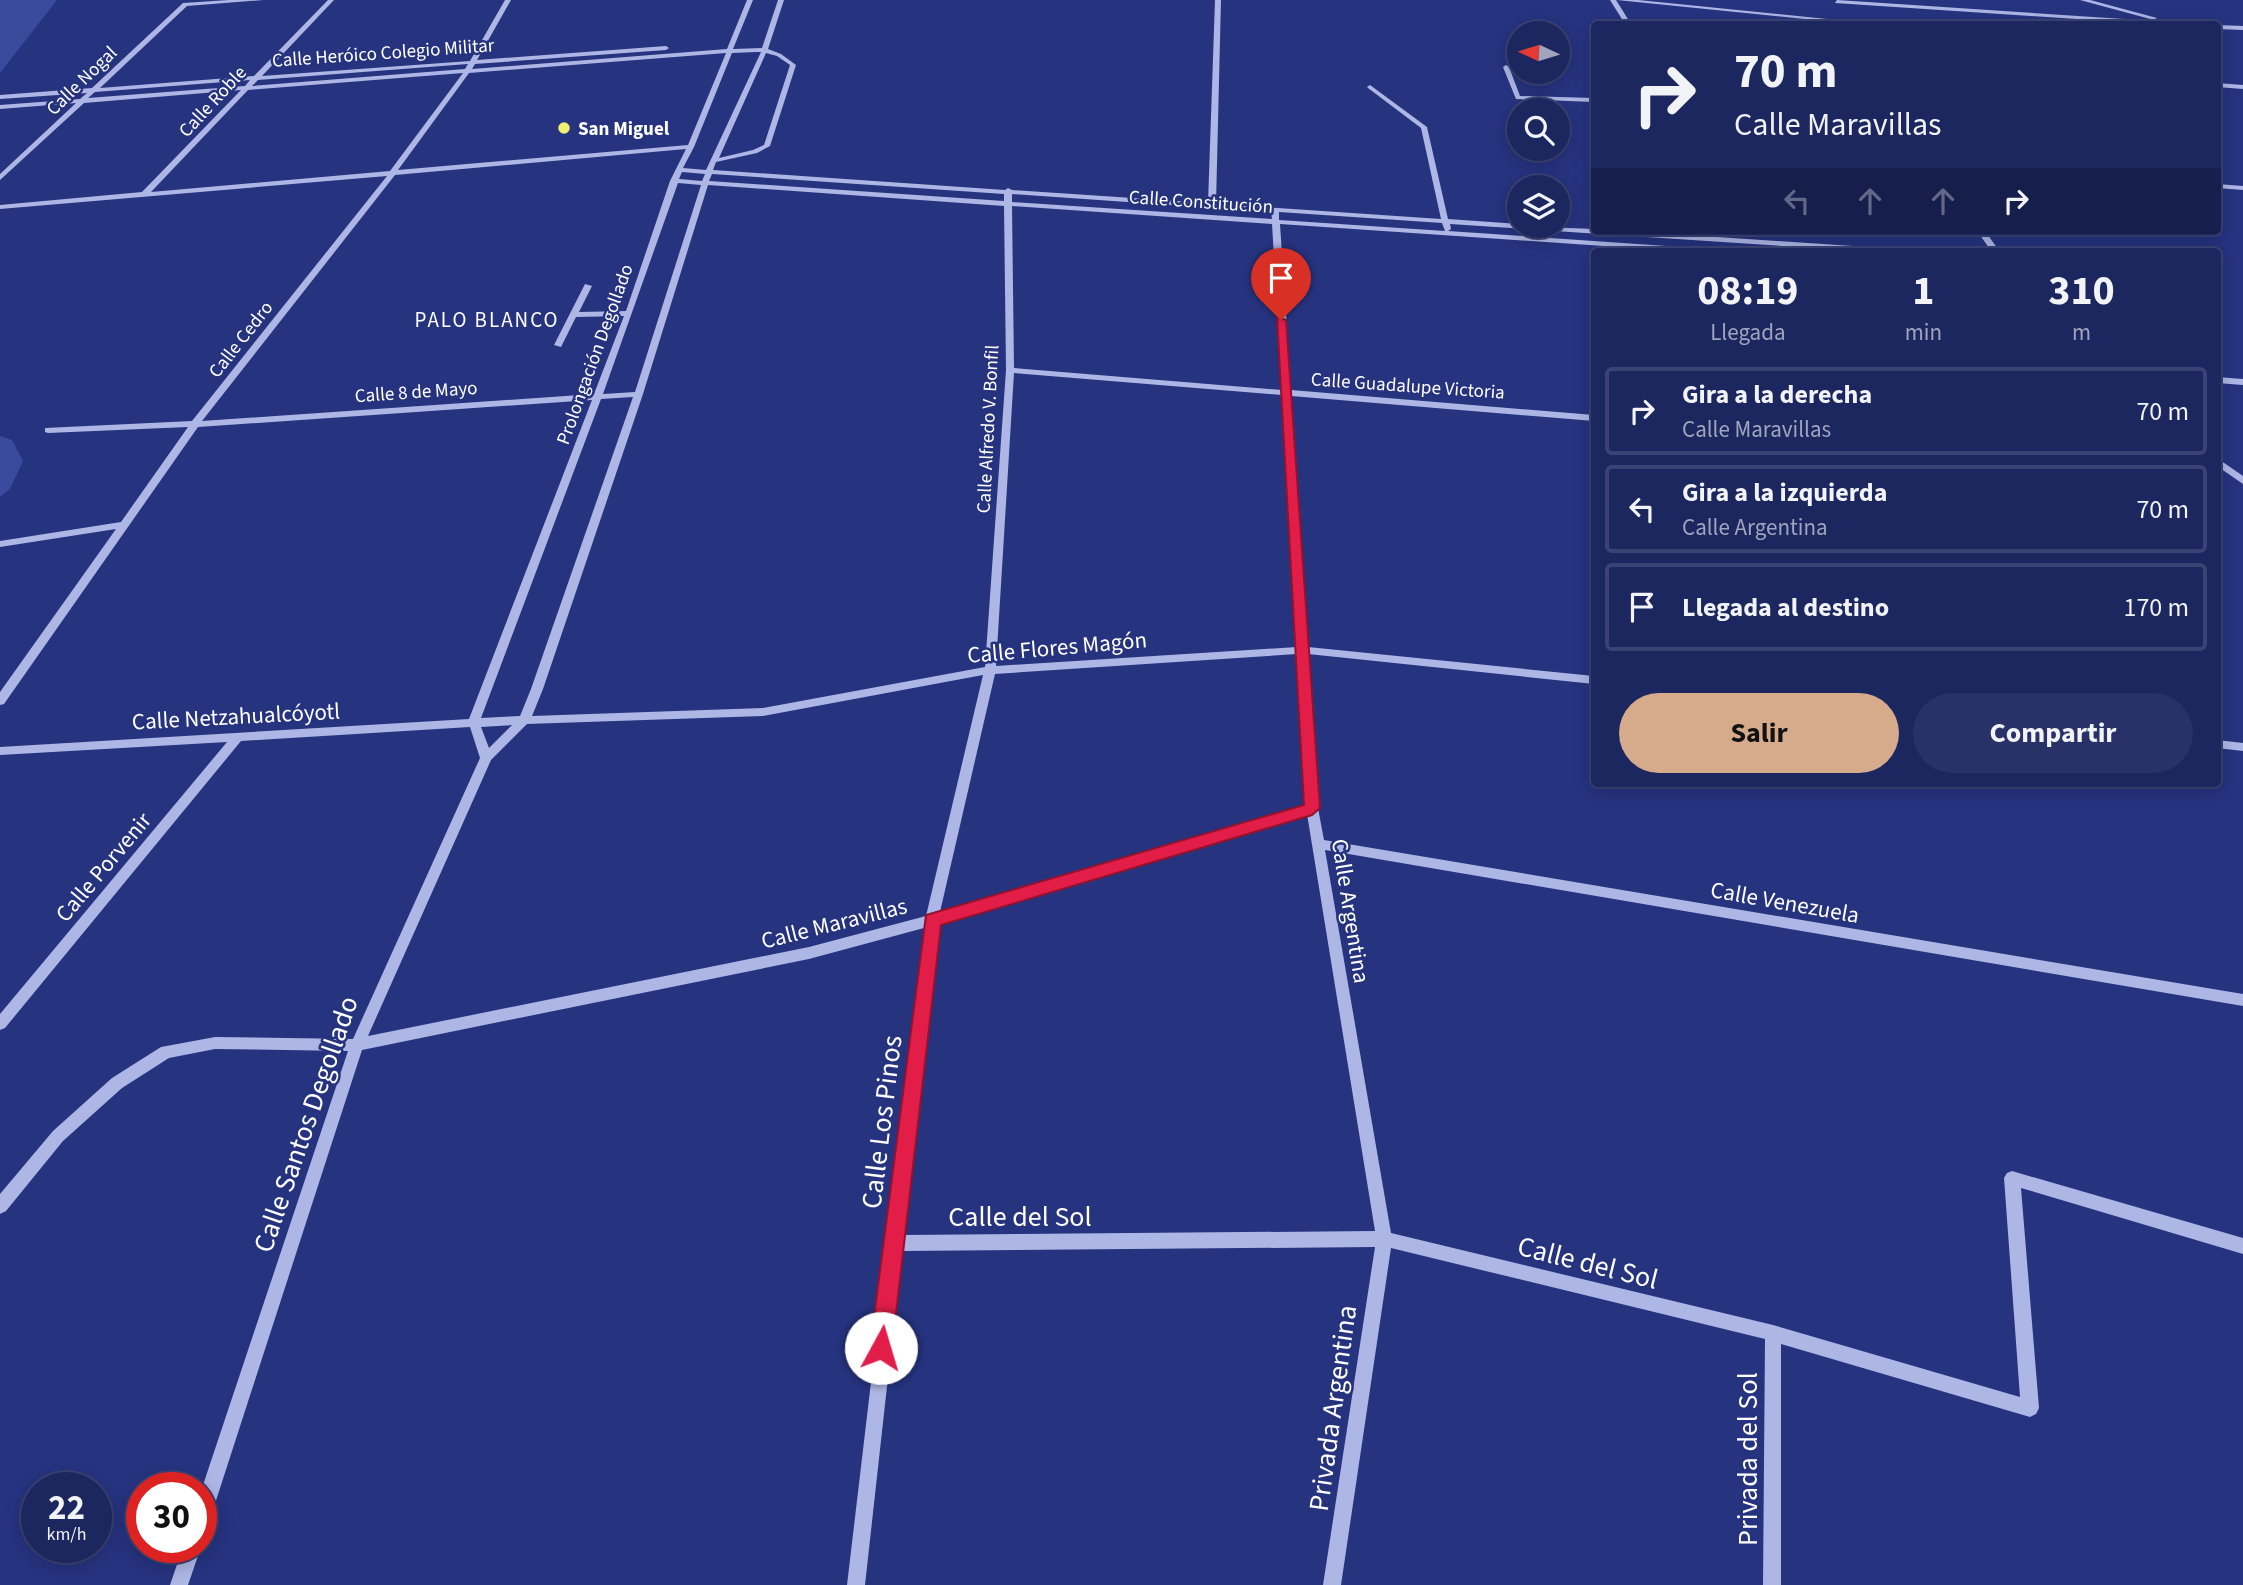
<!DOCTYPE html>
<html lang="es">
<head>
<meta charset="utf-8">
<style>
	body { margin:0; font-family:"Source Sans 3",sans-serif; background:#293268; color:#f1f3f6; height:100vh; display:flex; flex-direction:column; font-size:26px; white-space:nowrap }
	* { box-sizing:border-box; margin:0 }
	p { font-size:23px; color:#a0a5bd }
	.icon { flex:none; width:38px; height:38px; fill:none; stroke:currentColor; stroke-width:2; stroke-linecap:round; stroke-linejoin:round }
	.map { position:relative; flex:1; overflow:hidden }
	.panel { position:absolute; left:1591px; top:248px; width:630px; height:539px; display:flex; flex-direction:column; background:#1c265f; border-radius:7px; box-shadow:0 4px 18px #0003,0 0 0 2px #3a4374 }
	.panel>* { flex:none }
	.top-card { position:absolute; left:1591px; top:21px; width:630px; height:214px; border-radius:7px; box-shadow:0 4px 18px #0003,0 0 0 2px #3a4374; background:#1c265f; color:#f1f3f6; overflow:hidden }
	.needle { width:46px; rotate:274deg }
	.buttons { position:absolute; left:1507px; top:21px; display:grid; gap:14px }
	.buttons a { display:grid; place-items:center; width:63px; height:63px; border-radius:50%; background:#1c265f; box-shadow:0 4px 18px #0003,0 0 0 2px #3a4374; font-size:35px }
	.speed { position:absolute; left:21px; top:1472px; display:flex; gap:14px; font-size:35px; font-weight:700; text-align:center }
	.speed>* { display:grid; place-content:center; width:91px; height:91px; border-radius:50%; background:#1c265f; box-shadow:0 4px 18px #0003,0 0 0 2px #3a4374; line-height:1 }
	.speed small { font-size:18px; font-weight:400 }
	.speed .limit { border:10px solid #d22; background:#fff; color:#111 }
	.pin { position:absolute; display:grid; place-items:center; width:60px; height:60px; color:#fff; margin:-72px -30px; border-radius:50% 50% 50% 0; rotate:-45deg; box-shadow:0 0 7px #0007 }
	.pin .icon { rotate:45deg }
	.me { position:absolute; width:77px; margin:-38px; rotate:6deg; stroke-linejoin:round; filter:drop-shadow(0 0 5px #0008) }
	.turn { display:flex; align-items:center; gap:24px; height:147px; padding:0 28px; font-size:32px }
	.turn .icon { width:91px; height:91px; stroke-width:2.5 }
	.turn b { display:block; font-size:49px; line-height:60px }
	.lanes { display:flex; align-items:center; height:66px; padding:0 28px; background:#0003; justify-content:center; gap:35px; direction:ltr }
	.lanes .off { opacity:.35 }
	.eta { display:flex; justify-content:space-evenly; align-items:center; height:119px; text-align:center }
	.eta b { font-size:42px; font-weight:700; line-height:49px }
	.cta { display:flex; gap:14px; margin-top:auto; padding:14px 28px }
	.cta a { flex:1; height:80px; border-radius:42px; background:#d6ab8b; color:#111; font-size:28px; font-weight:700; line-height:80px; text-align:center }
	.cta a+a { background:#293268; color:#f1f3f6 }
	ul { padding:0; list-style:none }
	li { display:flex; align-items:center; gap:21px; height:88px; margin:0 14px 10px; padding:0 14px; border:4px solid #3a4374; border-radius:7px }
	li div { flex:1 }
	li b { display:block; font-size:26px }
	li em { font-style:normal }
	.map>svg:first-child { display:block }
</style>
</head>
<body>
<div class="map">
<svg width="2243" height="1585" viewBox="0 0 2243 1585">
	<rect width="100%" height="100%" fill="#26337f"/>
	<g fill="#3a4a9c">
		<polygon points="0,0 57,0 0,73"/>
		<polygon points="0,436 12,440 23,461 10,489 0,497"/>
	</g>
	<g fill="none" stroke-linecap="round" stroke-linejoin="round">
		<g fill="#adb6e5" fill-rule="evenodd">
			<path d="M229 0H264L187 6 100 88 254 76 328 0H334L262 76 470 61 505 0H511L477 60 666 46 669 48 666 50 475 64 472 69 727 49 747 0H753L733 49 762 48 778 0H784L768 49 781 54 796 65 770 146 757 153 716 162 713 170 1005 190 1008 188 1012 190 1208 203 1215 0H1221L1216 204 1441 219 1421 128 1368 88 1367 87 1370 85 1427 127 1448 219 1519 224V226L1594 229V231H1628L1912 250 1913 252H1874L1450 224 1451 229 1448 231 1725 250 1729 252H1691L1280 224 1291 390 1594 415V421L1291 396 1308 647 1594 676V684L1308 654 1318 808 1324 840 2243 994V1006L1325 850 1391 1233 1773 1325 2020 1397 2004 1178 2007 1173 2012 1171 2243 1238V1254L2021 1188 2039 1408 2036 1414 2030 1417 1781 1344V1585H1763L1765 1339 1391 1248 1341 1585H1323L1375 1247 902 1251 865 1585H847L887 1247 885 1243 888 1237 924 928 809 959 362 1050 210 1519 207 1525 201 1528V1491L348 1051 215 1049 169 1058 122 1088 63 1141 6 1211 0 1214V1194L53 1131 112 1078 161 1047 215 1037 353 1039 480 758 470 727 241 741 5 1028 0 1030V1014L227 742 0 755V747L469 719 592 400 198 427 4 704 0 705V692L116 529 0 547V541L121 522 188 427 48 433 45 432V428L192 421 387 176 0 209V205L142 192 241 90 84 103 0 180V174L76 103 0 109V105L80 99 87 93 0 99V95L92 88 183 3ZM756 52H761L706 170 683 168 694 147 732 53ZM726 53 688 145 398 170 469 73ZM766 53 777 56 790 65 764 145 753 150 719 158ZM468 64 465 69 252 86 258 80ZM463 73 390 171 151 192 248 90ZM250 80 245 86 88 98 95 92ZM686 149 670 181 626 311 579 312 592 286 585 284 554 345 561 347 576 317 624 316 594 394 202 421 395 175ZM682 172 705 174 702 181 679 179ZM712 174 1004 194V201L709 181ZM678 183 701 185 635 392 603 394ZM708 185 1004 206 1006 370 985 667 763 708 532 716 543 689 643 394ZM1012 194 1271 212 1272 219 1012 202ZM1012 206 1272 224 1282 390 1014 368ZM1279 212 1442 223 1445 231 1279 220ZM1014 373 1282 395 1297 647 996 666ZM633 397 531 689 520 716 481 718 601 399ZM1297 654 1306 805 940 912 995 674ZM983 675 926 916 809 947 368 1036 491 760 527 724 763 716ZM512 725 489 748 481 727ZM1307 814 1375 1231 904 1235 938 924Z"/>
			<polygon points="1610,0 1616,0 1631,24 1625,24"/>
			<polygon points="1617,0 1638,0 1847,21 1844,23"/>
			<polygon points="1837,0 2170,22 2173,24 2151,24 1835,3"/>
			<polygon points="2080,0 2090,0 2157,18 2154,20"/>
			<polygon points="2217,25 2243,26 2243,30 2217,29"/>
			<polygon points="1506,65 1509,67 1520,96 1594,98 1594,102 1516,99 1503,67"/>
			<polygon points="2217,83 2243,85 2243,89 2217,87"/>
			<polygon points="2217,184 2243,186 2243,190 2217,188"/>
			<polygon points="1977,231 1985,231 2000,252 1992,252"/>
			<polygon points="2217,377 2243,379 2243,385 2217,383"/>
			<polygon points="2217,458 2243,476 2243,484 2217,466"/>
			<polygon points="2217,740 2243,743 2243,751 2217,748"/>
			<polygon points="183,1547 201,1547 188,1585 170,1585"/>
		</g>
	</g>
	<polygon fill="#e11d48" stroke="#92132f" stroke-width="2" points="1277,317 1286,320 1320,808 1312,815 941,925 892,1348 889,1356 881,1359 874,1356 870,1348 926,915 1304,805"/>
	<circle fill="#eeee72" stroke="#26337f" stroke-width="2.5" cx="564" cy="128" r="7"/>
	<g text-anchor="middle" stroke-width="5" stroke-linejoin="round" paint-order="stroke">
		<g font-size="19" fill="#fff" stroke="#26337f">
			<text transform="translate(383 52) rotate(-4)" y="7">Calle Heróico Colegio Militar</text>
			<text transform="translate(81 80) rotate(-44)" y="7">Calle Nogal</text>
			<text transform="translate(212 101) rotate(-47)" y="7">Calle Roble</text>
			<text transform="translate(1201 201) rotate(4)" y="7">Calle Constitución</text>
			<text transform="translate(240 339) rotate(-52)" y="7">Calle Cedro</text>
			<text transform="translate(594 354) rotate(-70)" y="7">Prolongación Degollado</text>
			<text transform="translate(1408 385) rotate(4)" y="7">Calle Guadalupe Victoria</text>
			<text transform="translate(416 391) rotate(-4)" y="7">Calle 8 de Mayo</text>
			<text transform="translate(987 429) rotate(-87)" y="7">Calle Alfredo V. Bonfil</text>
		</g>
		<g font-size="19" font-weight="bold" fill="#fff" stroke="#26337f" text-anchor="start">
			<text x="578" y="135">San Miguel</text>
		</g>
		<g font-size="21" letter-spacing="2" fill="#fff" stroke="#26337f">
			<text x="487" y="327">PALO BLANCO</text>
		</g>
		<g font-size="23" fill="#fff" stroke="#26337f">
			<text transform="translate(1057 647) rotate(-5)" y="8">Calle Flores Magón</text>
			<text transform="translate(236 716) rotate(-3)" y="8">Calle Netzahualcóyotl</text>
			<text transform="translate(103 867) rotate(-50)" y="8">Calle Porvenir</text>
			<text transform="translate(1785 902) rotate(10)" y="8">Calle Venezuela</text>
			<text transform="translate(1351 911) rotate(81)" y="8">Calle Argentina</text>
			<text transform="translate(834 923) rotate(-14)" y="8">Calle Maravillas</text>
		</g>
		<g font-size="28" fill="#fff" stroke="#26337f">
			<text transform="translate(881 1122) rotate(-83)" y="10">Calle Los Pinos</text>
			<text transform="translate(305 1124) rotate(-71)" y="10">Calle Santos Degollado</text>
			<text x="1020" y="1226">Calle del Sol</text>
			<text transform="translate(1588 1262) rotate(14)" y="10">Calle del Sol</text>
			<text transform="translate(1332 1408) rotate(-82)" y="10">Privada Argentina</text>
			<text transform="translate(1747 1459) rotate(-90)" y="10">Privada del Sol</text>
		</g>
	</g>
</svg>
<div class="buttons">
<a><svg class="needle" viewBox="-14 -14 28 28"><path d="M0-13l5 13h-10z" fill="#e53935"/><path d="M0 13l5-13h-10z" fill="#a0a5bd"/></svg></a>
<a><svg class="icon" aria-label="search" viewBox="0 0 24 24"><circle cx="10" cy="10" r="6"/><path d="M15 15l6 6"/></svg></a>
<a><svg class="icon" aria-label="layers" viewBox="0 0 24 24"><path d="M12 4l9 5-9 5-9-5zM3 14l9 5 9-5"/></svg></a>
</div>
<div class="speed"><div>22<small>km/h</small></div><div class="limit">30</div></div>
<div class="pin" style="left:1281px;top:320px;background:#d93025"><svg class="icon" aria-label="arrive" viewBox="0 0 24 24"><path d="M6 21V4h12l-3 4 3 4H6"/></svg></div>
<svg class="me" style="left:881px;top:1348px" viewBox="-20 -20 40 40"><circle r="19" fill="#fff"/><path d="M0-13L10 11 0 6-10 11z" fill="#e11d48"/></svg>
<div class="top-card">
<div class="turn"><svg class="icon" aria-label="right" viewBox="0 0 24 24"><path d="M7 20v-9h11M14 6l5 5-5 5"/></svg><div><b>70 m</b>Calle Maravillas</div></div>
<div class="lanes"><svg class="icon off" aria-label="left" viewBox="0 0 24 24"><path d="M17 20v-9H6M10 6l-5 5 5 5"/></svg><svg class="icon off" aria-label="ahead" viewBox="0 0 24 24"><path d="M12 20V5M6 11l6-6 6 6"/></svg><svg class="icon off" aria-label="ahead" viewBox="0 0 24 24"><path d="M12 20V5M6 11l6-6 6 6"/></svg><svg class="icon" aria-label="right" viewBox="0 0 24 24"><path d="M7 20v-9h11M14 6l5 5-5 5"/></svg></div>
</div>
<section class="panel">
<div class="eta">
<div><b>08:19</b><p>Llegada</p></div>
<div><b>1</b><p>min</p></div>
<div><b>310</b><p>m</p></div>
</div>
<ul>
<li><svg class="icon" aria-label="right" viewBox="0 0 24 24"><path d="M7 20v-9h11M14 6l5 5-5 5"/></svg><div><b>Gira a la derecha</b><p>Calle Maravillas</p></div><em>70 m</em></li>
<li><svg class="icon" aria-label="left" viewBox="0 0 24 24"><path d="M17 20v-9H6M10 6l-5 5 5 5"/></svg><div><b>Gira a la izquierda</b><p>Calle Argentina</p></div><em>70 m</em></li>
<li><svg class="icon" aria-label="arrive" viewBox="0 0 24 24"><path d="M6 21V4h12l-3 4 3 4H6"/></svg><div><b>Llegada al destino</b></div><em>170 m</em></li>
</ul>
<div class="cta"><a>Salir</a><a>Compartir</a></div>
</section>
</div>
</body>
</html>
